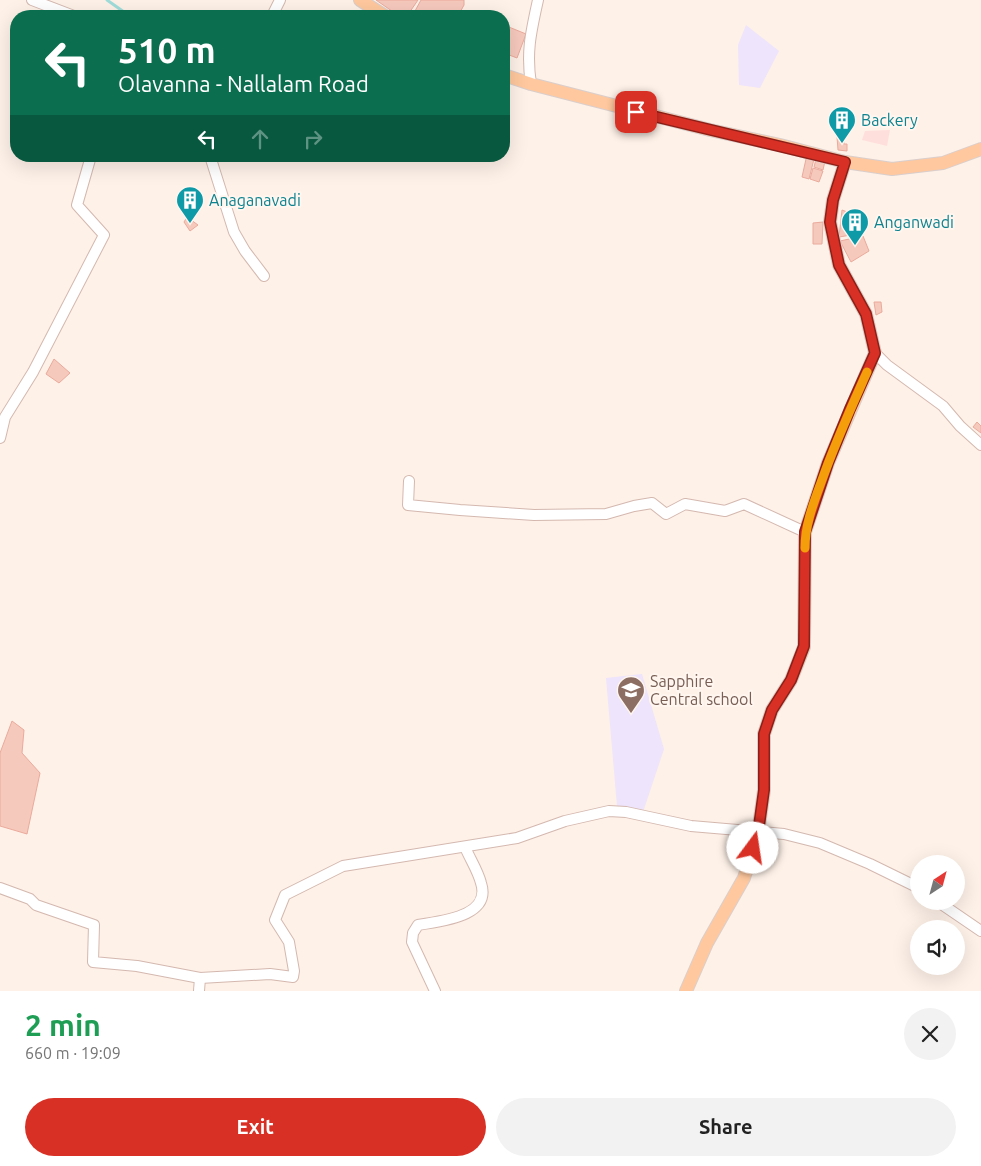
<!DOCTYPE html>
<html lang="en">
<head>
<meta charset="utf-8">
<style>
	body { margin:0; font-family:Ubuntu,sans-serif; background:#f2f2f2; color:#222; height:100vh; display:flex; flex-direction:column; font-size:19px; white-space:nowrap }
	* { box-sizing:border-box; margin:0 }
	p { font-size:16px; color:#767676 }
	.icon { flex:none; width:28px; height:28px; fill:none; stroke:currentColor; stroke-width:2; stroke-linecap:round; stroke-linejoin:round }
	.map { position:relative; height:991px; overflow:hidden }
	.side { display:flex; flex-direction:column; background:#fff; flex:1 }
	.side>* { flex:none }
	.banner { position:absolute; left:10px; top:10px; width:500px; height:152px; border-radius:20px; box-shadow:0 5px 20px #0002; background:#0b6e4f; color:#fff; overflow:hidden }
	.needle { width:32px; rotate:36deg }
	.fabs { position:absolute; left:910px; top:855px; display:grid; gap:10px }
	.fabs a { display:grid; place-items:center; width:55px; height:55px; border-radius:50%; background:#fff; box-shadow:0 5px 20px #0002; font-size:25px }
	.pin { position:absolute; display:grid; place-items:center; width:42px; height:42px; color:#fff; margin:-21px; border-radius:10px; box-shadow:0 2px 8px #0006 }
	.me { position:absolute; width:55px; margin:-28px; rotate:14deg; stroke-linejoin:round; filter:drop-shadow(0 0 4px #0008) }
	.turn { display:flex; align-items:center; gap:18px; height:105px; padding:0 25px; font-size:22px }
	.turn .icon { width:65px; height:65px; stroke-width:2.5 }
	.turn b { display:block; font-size:35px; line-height:42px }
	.lanes { display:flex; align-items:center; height:48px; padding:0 25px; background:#0003; justify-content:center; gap:25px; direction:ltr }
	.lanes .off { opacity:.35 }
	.round { display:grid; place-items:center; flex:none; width:52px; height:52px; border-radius:26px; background:#f2f2f2 }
	.overview { display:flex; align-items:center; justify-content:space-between; height:85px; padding:0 25px }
	h1 { font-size:30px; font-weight:700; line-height:38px; color:#1e9e55 }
	.button { display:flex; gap:10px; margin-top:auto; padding:10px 25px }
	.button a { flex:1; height:58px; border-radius:30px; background:#d93025; color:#fff; font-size:20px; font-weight:700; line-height:58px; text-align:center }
	.button a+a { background:#f2f2f2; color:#222 }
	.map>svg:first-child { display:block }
</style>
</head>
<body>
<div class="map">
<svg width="981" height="991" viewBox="0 0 981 991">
	<rect width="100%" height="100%" fill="#fef1e8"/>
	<polygon fill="#ffdfdb" points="890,130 887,146 862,140 865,131"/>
	<g fill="#eee4fb">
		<polygon points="746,25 779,51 760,88 739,85 738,45"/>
		<polygon points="642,674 664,749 643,812 617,806 606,678"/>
	</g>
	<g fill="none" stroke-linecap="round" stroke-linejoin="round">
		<g stroke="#9fddda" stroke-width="3">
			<polyline points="107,0 124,12 143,16"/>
			<polyline points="179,16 182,15"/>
		</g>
	</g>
	<g fill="#f6c9bd" stroke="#eaaa9c">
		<polygon points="376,0 418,0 407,16 399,16"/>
		<polygon points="421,0 464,0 464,5 458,16 425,16 415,11"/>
		<polygon points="504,25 526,34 517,58 504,53"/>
		<polygon points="837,137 843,137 844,144 847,144 847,151 838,150"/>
		<polygon points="809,157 814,159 809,179 802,177 806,159"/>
		<polygon points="816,159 825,161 823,170 814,167"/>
		<polygon points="813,168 823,171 819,182 810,179"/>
		<polygon points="842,210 858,216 857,234 839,237"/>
		<polygon points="187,217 198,225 190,231 184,222"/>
		<polygon points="823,222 822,244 813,244 813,223"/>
		<polygon points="863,236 869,251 851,262 840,241"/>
		<polygon points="874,302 881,302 882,312 876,315"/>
		<polygon points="54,359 70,373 59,383 46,374"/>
		<polygon points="977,422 981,426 981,433 973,427"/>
		<polygon points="12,721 24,730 22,753 40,773 27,834 0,826 0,753"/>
	</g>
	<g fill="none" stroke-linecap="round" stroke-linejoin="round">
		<g stroke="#d4b8af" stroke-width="12">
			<g id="minor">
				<polyline points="32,0 74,16"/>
				<polyline points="272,16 280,0"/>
				<path d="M531 84C526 52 531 32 538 0"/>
				<polyline points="210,156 234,232 245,251 264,276"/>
				<polyline points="875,353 887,365 943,406 960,426 981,445"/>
				<polyline points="0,438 5,417 33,372 104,235 77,205 91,156"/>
				<polyline points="409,481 408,505 460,510 534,515 606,514 634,506 652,503 666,514 685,504 725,511 744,504 805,532"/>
				<polyline points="0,888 30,899 36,905 94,925 93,962 137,966 200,978 270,974 293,977 294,971 289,942 275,920 285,895 343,866 517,838 565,821 609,811 626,812 691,826 784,834 820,843 870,864 919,888"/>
				<polyline points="937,901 981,931"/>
				<polyline points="199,991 200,978"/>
				<path d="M435 991 412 942 413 933 418 925C440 921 492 917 481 883 478 871 470 859 465 847"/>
			</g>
		</g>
		<g stroke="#dacecc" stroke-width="14">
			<g id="major">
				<polyline points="360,0 385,16"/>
				<polyline points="504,75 531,84 710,130 780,145 845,162 892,169 943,163 981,149"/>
				<polyline points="686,991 707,943 744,878 758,833 764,790 764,734 772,710 791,680 804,647 805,532 828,463 875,353 866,314 839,265 830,222 833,200 845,162"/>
			</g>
		</g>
		<use href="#minor" stroke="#fff" stroke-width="10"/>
		<use href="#major" stroke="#ffc89e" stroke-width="12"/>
	</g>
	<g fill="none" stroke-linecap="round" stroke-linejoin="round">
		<g stroke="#8d1f18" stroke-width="12">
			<polyline id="route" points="636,112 845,162 833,200 830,222 839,265 866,314 875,353 850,409 828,463 805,532 804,646 791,680 772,710 764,734 764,790 758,833 753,848"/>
		</g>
		<use href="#route" stroke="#d93025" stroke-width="9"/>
		<path stroke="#f59e0b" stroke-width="9" d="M805 548C805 524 814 502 822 480 835 443 851 408 867 372"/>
	</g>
	<defs>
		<g id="building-pin" transform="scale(1.4375)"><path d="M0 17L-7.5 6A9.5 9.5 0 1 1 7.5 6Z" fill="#0f9aa8" stroke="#fff6f0"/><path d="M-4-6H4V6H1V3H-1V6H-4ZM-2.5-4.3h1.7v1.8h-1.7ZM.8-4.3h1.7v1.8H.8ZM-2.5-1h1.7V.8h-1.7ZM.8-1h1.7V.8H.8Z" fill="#fff"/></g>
		<g id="school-pin" transform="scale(1.4375)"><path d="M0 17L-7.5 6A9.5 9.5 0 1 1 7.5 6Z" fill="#8d6e63" stroke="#fff6f0"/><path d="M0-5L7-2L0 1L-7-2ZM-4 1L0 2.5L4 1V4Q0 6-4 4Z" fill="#fff"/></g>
	</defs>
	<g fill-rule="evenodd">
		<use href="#building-pin" x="842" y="120"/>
		<use href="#building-pin" x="190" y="200"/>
		<use href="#building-pin" x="855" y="222"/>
		<use href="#school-pin" x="631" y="690"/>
	</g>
	<g text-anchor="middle" stroke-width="4" stroke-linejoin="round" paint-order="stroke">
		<g font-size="16" fill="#0d838f" stroke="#fff6f0" text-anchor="start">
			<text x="861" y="126">Backery</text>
			<text x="209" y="206">Anaganavadi</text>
			<text x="874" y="228">Anganwadi</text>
		</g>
		<g font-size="16" fill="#785e54" stroke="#fff6f0" text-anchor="start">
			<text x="650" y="687">Sapphire<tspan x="650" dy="18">Central school</tspan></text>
		</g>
	</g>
</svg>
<div class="fabs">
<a><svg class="needle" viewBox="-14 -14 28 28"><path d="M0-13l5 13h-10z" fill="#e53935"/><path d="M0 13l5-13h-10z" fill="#767676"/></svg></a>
<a><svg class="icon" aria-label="sound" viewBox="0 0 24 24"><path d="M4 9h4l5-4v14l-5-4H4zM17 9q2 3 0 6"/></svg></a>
</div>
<div class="pin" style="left:636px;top:112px;background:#d93025"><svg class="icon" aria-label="arrive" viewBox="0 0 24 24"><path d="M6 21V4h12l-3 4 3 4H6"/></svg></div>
<svg class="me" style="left:753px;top:848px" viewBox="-20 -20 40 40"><circle r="19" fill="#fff"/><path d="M0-13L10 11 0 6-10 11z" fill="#d93025"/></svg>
<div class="banner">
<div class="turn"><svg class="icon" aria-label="left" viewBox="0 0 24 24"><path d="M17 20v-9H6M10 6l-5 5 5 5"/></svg><div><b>510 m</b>Olavanna - Nallalam Road</div></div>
<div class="lanes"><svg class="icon" aria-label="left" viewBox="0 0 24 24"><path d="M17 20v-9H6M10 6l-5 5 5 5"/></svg><svg class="icon off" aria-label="ahead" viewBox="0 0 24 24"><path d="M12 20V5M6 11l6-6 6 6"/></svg><svg class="icon off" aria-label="right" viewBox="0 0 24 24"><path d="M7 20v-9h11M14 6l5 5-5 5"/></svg></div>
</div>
</div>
<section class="side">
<div class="overview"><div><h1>2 min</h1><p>660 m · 19:09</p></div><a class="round"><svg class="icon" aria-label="close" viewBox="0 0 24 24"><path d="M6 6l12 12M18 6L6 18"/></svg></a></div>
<div class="button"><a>Exit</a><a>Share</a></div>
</section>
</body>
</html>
